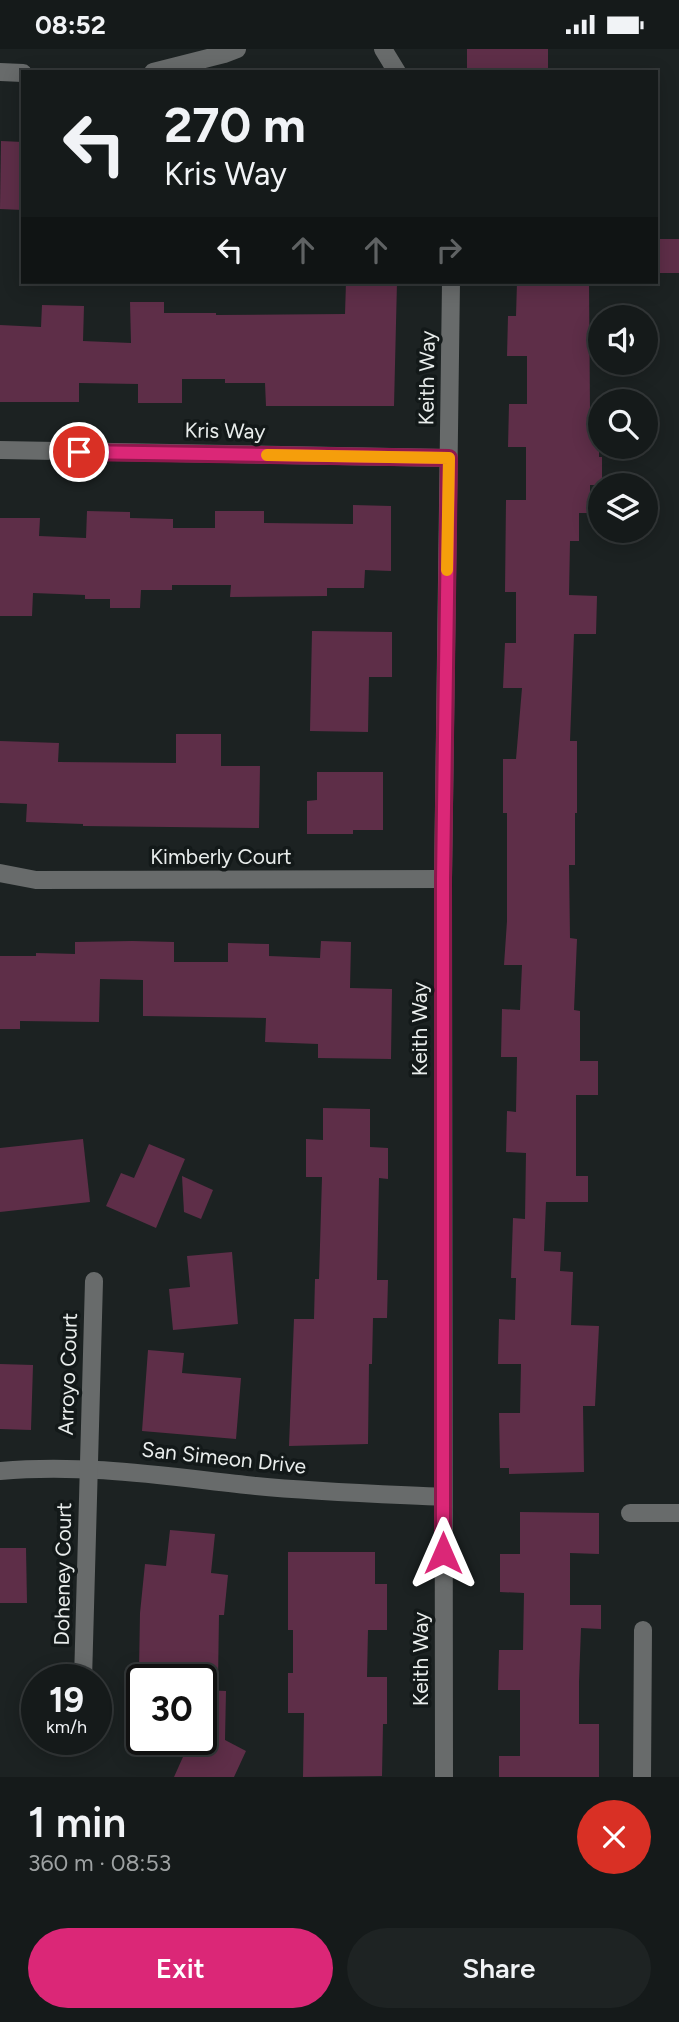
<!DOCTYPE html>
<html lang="en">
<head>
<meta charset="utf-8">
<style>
	body { margin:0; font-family:Figtree,sans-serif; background:#1e2323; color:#f1f3f6; height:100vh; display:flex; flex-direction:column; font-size:26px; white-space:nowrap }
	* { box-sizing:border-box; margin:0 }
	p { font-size:23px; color:#9da1a2 }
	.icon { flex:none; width:38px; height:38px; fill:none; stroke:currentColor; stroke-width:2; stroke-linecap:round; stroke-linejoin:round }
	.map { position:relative; height:1728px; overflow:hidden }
	.details { display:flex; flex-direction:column; background:#151a1a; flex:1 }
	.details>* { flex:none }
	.top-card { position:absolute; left:21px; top:21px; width:637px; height:214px; border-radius:0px; box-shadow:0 4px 18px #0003,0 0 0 2px #343839; background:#151a1a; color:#f1f3f6; overflow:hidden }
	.tools { position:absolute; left:588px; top:256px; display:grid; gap:14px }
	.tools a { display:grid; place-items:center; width:70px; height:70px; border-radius:50%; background:#151a1a; box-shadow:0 4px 18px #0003,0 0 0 2px #343839; font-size:35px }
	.speed { position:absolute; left:21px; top:1615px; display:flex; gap:14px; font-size:35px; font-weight:700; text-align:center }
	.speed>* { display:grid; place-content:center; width:91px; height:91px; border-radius:50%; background:#151a1a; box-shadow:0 4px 18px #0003,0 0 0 2px #343839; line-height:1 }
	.speed small { font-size:18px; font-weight:400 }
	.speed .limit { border:4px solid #111; border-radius:10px; background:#fff; color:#111 }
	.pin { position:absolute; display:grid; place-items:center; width:60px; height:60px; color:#fff; margin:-30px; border:4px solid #fff; border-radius:50%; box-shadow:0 2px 7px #0007 }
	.me { position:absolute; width:77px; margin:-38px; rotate:0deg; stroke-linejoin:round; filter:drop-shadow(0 0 5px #0008) }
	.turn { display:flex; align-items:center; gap:24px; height:147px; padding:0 28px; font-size:32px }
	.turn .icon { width:91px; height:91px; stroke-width:2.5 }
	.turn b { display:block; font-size:49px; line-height:60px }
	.lanes { display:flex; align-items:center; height:66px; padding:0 28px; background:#0003; justify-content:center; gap:35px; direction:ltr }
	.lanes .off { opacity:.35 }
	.round { display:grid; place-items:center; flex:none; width:74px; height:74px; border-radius:37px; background:#1e2323 }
	.overview { display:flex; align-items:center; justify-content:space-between; height:119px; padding:0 28px }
	h1 { font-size:42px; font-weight:600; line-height:52px }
	.button { display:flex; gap:14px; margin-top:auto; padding:14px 28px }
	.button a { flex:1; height:80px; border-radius:42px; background:#db2777; color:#fff; font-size:28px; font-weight:600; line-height:80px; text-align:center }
	.button a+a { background:#1e2323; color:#f1f3f6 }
	.status { display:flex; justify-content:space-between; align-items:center; height:49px; padding:0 35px; background:#151a1a; direction:ltr }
	.status svg { height:19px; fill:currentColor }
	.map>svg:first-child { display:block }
</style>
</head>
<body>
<div class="status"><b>08:52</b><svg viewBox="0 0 49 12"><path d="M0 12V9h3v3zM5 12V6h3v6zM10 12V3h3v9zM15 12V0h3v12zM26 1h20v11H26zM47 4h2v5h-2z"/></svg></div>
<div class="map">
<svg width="679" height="1728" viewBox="0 0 679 1728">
	<rect width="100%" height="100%" fill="#1c2222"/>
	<g fill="#5e2e48">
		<rect x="467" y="0" width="81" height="23"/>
		<polygon points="1,92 23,93 23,161 0,160"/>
		<polygon points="658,190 679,190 679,224 659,224"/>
		<polygon points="346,233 397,233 394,357 266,357 265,334 225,334 225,330 182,330 182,354 138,354 138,335 79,334 79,353 0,353 0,276 41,278 42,256 84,257 83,292 131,294 130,253 164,253 164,264 216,264 216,266 345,265"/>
		<polygon points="517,233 589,233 590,363 599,363 599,408 602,408 602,436 590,436 590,464 579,464 579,492 570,492 569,546 597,547 596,585 574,585 570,692 577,692 577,764 575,764 575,816 569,816 570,889 577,890 574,961 580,962 580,1012 598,1012 598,1046 576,1046 576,1127 588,1127 588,1153 546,1153 544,1202 561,1203 560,1222 573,1223 571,1276 599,1277 595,1357 583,1357 584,1423 509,1425 509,1419 500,1419 499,1364 520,1364 521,1315 498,1315 499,1270 515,1271 516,1229 511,1229 513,1169 525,1170 526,1104 506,1103 507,1062 516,1063 517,1008 501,1008 502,960 520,961 522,916 504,916 507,872 507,764 503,764 503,710 516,710 522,639 503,639 505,594 516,594 516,543 505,543 506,451 526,451 526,398 508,398 509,355 527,355 527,307 507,307 508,267 516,267"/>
		<polygon points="353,456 391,457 391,522 365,521 364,539 327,539 327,547 230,548 231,536 172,536 172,541 141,541 140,559 110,559 110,550 85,550 85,546 33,544 32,567 0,567 0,469 40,469 39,487 86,489 87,462 130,463 130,469 173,470 173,479 215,479 215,462 264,462 264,474 353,475"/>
		<polygon points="312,582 392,583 392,628 369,628 368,683 310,682"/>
		<polygon points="176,685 221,685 221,717 260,717 259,779 83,777 83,775 26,773 27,755 0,754 0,692 59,694 58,713 176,714"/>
		<polygon points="317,723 383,723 383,781 353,781 353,785 307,785 307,752 317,751"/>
		<polygon points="132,892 174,893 174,913 228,913 228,894 269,895 269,907 320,909 321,892 351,893 350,939 392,940 391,1010 318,1009 318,995 265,993 266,969 143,967 143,931 100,930 99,973 20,972 20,980 0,980 0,907 36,907 36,904 75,905 75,893"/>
		<polygon points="323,1059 370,1060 370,1098 388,1099 388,1130 379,1129 377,1231 388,1231 387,1269 373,1269 372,1315 369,1315 368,1395 289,1397 294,1270 314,1270 315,1230 319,1230 322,1128 306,1128 306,1090 323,1091"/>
		<polygon points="83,1090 90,1153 0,1163 0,1099"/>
		<polygon points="149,1095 185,1110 156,1179 106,1157 121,1124 134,1129"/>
		<polygon points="182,1127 213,1141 201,1170 184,1163"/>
		<polygon points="232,1203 238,1275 173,1281 169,1240 190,1238 187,1207"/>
		<polygon points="148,1301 184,1304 182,1324 241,1329 236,1390 142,1382"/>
		<polygon points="0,1315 33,1316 31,1381 0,1380"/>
		<polygon points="520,1463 599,1464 599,1505 570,1504 570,1556 601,1556 601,1580 581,1579 579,1633 579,1675 599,1675 599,1728 499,1728 499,1707 520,1707 520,1641 498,1641 499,1601 523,1601 524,1544 500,1543 500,1505 520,1505"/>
		<polygon points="170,1481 215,1485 211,1524 228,1526 224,1566 219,1566 218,1631 162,1631 163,1622 139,1622 140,1564 145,1515 166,1517"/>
		<polygon points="0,1499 26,1499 27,1554 0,1554"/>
		<polygon points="288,1503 375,1503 375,1535 387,1535 387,1581 368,1581 367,1628 387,1628 387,1675 383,1675 382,1727 303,1728 304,1664 288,1664 288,1624 293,1624 293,1581 288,1581"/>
		<polygon points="201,1641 226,1642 225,1691 246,1702 234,1728 174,1728 191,1690 201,1690"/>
	</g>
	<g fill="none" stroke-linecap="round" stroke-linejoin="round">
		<g stroke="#686b6b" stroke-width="18">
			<polyline points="383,0 397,23"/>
			<polyline points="0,23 23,24"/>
			<polyline points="153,23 224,5 237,0"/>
			<polyline points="0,401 449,409"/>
			<polyline points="0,824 36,831 443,830"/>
			<path d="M0 1422C86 1414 170 1428 256 1437 318 1443 380 1445 443 1448"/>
			<polyline points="630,1464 679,1464"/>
			<polyline points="83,1631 94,1232"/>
			<polyline points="444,1728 443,830 451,233"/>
			<polyline points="642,1728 643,1581"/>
		</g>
	</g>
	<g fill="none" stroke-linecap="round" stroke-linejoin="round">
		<g stroke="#8e194d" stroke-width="18">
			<polyline id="route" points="79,403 449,409 443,830 443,1504"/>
		</g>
		<use href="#route" stroke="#db2777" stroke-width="12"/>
		<polyline stroke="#f59e0b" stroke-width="12" points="267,406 449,409 447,521"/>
	</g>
	<g text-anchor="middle" stroke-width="7" stroke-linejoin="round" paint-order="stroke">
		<g font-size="21" fill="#e9edec" stroke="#131919">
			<text transform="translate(427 329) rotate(-89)" y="7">Keith Way</text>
			<text transform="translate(225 382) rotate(1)" y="7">Kris Way</text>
			<text x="221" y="815">Kimberly Court</text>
			<text transform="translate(420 980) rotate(-90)" y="7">Keith Way</text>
			<text transform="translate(68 1325) rotate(-88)" y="7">Arroyo Court</text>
			<text transform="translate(224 1409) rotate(6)" y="7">San Simeon Drive</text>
			<text transform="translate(63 1525) rotate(-89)" y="7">Doheney Court</text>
			<text transform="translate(421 1610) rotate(-90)" y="7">Keith Way</text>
		</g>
	</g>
</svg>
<div class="tools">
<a><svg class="icon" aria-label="sound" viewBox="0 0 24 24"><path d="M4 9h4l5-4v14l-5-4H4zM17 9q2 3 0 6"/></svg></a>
<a><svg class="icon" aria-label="search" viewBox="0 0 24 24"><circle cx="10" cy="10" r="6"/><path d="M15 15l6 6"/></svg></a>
<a><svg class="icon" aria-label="layers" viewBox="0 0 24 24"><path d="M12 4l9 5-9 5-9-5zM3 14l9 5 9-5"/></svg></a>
</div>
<div class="speed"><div>19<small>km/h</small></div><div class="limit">30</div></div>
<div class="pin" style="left:79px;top:403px;background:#d93025"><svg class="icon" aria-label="arrive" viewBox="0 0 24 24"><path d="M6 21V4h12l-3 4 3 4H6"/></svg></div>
<svg class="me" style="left:443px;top:1504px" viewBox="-20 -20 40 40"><path d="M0-17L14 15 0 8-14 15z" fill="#db2777" stroke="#fff" stroke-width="4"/></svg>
<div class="top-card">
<div class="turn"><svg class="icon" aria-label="left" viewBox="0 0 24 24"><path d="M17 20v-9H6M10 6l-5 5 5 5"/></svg><div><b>270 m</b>Kris Way</div></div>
<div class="lanes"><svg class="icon" aria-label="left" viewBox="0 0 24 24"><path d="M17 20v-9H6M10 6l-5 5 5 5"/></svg><svg class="icon off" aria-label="ahead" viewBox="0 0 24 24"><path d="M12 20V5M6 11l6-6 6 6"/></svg><svg class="icon off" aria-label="ahead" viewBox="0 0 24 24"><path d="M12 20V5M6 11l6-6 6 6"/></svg><svg class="icon off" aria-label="right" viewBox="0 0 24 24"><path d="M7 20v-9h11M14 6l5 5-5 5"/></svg></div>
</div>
</div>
<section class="details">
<div class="overview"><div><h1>1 min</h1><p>360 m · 08:53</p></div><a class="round" style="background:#d93025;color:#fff"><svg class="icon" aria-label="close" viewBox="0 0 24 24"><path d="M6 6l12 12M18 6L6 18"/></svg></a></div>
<div class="button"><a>Exit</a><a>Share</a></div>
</section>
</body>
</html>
